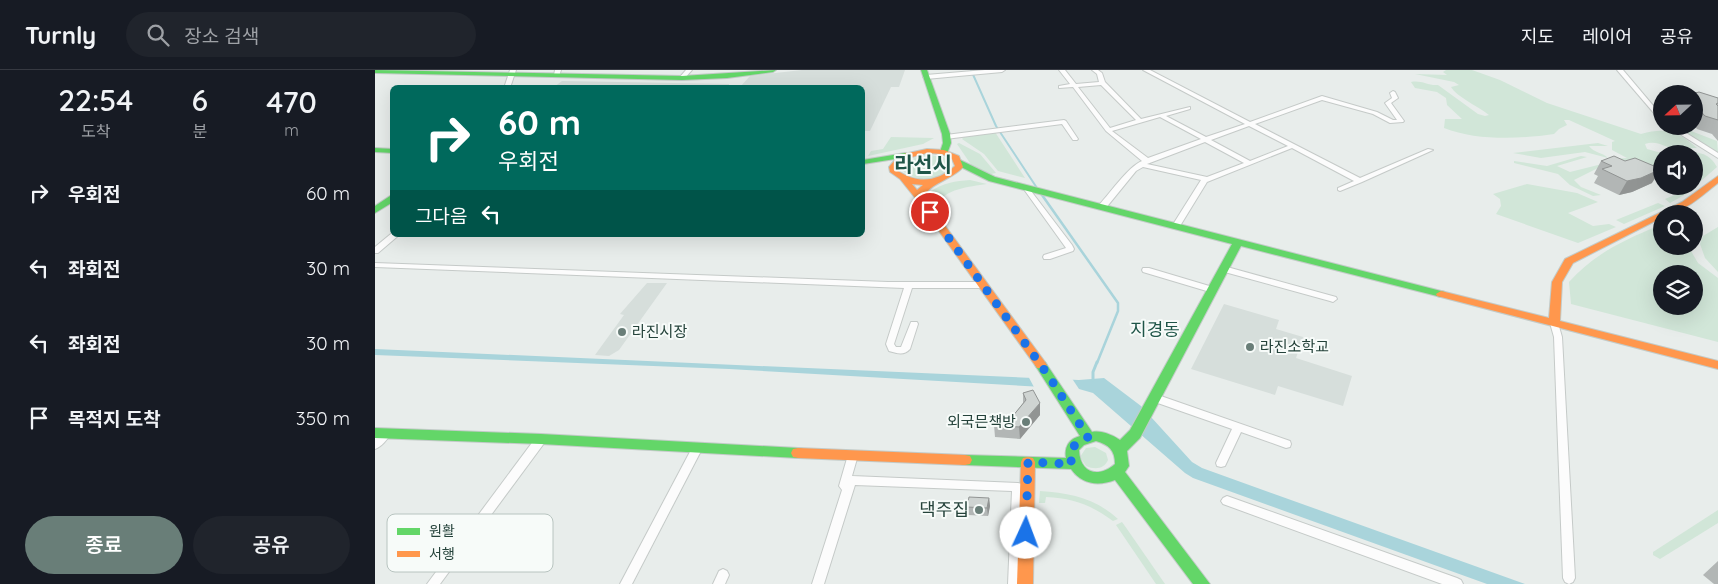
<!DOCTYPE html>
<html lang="ko">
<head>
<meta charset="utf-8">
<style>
	body { margin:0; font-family:Quicksand,"Noto Sans KR",sans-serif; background:#20242c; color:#f1f3f6; height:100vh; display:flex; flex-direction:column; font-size:19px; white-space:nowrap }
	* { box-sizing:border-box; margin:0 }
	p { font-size:16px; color:#9ea1a6 }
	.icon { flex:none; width:28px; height:28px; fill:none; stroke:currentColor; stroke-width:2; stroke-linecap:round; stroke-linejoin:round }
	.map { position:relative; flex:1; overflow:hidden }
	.drawer { display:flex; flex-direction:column; background:#171b24; width:375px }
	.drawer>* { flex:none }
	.top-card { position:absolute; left:15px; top:15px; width:475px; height:152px; border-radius:8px; box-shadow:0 5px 20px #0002; background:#00695c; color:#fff; overflow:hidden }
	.needle { width:32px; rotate:248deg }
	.tools { position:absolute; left:1278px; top:15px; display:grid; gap:10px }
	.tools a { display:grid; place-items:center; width:50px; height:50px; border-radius:50%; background:#171b24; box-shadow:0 5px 20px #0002; font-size:25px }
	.pin { position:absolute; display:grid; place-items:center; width:42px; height:42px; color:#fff; margin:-21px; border:2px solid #fff; border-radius:50%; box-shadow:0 1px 5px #0007 }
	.me { position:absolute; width:55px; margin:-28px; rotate:2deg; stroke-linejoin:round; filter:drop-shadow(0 0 4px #0008) }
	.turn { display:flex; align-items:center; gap:18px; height:105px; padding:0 25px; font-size:22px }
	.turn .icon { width:65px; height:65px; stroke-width:2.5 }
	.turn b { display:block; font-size:35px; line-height:42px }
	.then { display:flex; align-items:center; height:48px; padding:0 25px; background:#0003; gap:10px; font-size:19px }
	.eta { display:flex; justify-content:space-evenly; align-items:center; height:85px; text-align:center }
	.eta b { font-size:30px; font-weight:600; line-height:35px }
	.primary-button { display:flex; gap:10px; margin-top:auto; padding:10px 25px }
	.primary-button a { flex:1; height:58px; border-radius:30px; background:#697e78; color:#fff; font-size:20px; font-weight:600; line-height:58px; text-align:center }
	.primary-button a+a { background:#20242c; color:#f1f3f6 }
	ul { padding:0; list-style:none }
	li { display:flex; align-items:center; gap:15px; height:75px; padding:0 25px }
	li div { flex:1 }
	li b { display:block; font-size:19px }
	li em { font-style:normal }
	header { display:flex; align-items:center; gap:30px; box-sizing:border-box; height:70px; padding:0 25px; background:#171b24; border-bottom:1px solid #363941 }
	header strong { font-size:24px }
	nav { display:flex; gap:28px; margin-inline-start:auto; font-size:18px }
	.search { width:350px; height:45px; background:#20242c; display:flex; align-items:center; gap:12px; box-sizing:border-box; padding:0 18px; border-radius:28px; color:#9ea1a6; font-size:19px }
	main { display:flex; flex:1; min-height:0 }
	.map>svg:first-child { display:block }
</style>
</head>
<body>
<header>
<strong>Turnly</strong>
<div class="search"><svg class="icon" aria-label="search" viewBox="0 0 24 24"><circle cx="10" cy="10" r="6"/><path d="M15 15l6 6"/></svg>장소 검색</div>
<nav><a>지도</a><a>레이어</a><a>공유</a></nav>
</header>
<main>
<section class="drawer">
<div class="eta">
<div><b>22:54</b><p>도착</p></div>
<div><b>6</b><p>분</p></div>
<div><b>470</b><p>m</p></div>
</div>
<ul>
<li><svg class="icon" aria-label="right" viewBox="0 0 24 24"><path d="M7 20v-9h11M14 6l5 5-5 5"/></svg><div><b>우회전</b></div><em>60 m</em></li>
<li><svg class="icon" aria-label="left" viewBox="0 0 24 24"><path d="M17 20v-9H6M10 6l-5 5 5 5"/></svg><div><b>좌회전</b></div><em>30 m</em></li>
<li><svg class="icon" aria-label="left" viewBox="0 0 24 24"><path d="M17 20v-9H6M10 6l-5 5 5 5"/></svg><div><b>좌회전</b></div><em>30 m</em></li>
<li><svg class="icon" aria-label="arrive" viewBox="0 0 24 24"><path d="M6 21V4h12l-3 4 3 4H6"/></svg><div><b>목적지 도착</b></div><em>350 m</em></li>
</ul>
<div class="primary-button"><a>종료</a><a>공유</a></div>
</section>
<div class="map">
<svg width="1343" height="514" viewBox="0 0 1343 514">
	<rect width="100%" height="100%" fill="#e8edeb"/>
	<g fill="#d6dedb">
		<polygon points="427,0 530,0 524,17 516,17 495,61 488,61 488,18 365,17 375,6"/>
		<polygon points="187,11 354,14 354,15 351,18 179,17"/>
		<polygon points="272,213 292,213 244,280 234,286 220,285 249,245 245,244"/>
		<polygon points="849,234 904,250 901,259 928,267 921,288 977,306 968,336 903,316 900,325 816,299"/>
	</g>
	<g fill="#d1e6d8" fill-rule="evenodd">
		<path d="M1071 0H1097L1125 10 1172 33 1266 64C1291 57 1303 61 1322 78 1314 78 1301 80 1293 77 1285 74 1278 71 1270 74L1272 79 1290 84H1286V106L1283 101 1238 89 1252 88 1237 80V72L1240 71 1194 50H1189L1192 55 1184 59 1179 64C1145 69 1102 71 1069 58L1070 49H1087L1072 35 1071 28 1062 22 1040 18 1036 12C1047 10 1053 16 1063 15L1103 44 1110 46 1114 45C1101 35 1082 27 1076 17L1084 15 1079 12 1040 4 1072 5 1068 2Z"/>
		<polygon points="1298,56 1311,56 1316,61 1342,71 1343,82"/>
		<polygon points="620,62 650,108 623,101 609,84 587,69 590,66"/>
		<polygon points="516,67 559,68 548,74 493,86 496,81 508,79"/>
		<polygon points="584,73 605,84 621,103 616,104 597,96 582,74"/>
		<path d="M1223 73 1233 76H1214C1219 83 1227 82 1233 88L1210 82 1166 88 1138 83Z"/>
		<path d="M1302 82C1319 82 1333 80 1342 97L1311 124 1295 133 1290 129 1307 122 1312 116H1319V84H1303Z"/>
		<path d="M550 84 573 88 577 95C569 112 539 113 527 100L529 92Z"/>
		<polygon points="1206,86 1212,87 1182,96 1195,102 1235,92 1199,110 1206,117 1226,125 1218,126 1195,115 1183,104 1139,93 1139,91 1172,96"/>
		<path d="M595 110 612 114C594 117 570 118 561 136L556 129 555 122C567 113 581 111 595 110Z"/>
		<polygon points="1152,114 1202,123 1223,132 1193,143 1218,156 1234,154 1241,157 1203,173 1121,144 1126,136 1125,129 1118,124"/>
		<polygon points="1283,133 1290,136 1249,154 1241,150"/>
		<path d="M1283 156 1286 157V176H1313L1323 193 1343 208V272L1196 234 1194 212C1219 184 1249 170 1283 156ZM1286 204H1319V236H1286Z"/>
		<polygon points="1343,157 1343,202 1330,188 1325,174 1328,166"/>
		<path d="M720 377 731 383 733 390C729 399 720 400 711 396L705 387 711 378Z"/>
		<path d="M665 421C695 423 720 428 743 449L738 451C716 435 698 428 671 427L670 433H664Z"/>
		<polygon points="1343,440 1343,453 1285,489 1278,485 1278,482"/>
		<polygon points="747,452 752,459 790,514 781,514 741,455"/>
	</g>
	<polygon fill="#a9d4db" points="0,279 704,310 729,308 766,336 817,392 827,398 1150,514 1112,514 818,408 810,403 718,323 704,319 354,299 0,285"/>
	<polygon fill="#e8edeb" points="652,304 696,307 706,322 660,319"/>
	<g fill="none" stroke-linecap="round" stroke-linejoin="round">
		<polyline stroke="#a9d4db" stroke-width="2" points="596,0 621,56 662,118"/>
		<polyline stroke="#a9d4db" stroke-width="2.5" points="667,125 743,233 743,241 722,293"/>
		<polyline stroke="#a9d4db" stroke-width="3" points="718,310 718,302 722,292"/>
		<g stroke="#c5cac8" stroke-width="2">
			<g id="street">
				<polygon points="135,0 141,0 135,18 129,18"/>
				<polygon points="180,0 186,0 184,6 179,5"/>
				<polygon points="311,0 317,0 309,9 305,9 304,8"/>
				<polygon points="610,0 630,0 627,2 551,9 548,7 551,5"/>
				<path d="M684 0H690L701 14 724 12 722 4 717 0H723L727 3 730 12 766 49 815 37V39L791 46 831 67 870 54 768 0H775L875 52 947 26 1002 42 1018 50H1022L1010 33 1017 28 1015 23 1018 21 1020 22 1023 28 1016 33 1029 51 1028 52 1015 53 998 44 947 30 880 54 985 108 1053 79 1058 80 987 112 965 121 963 120V118L979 111 917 78 832 112 805 156 801 158 797 156 826 110 768 97 761 101 730 139H724V135C736 122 753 97 767 91L731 61 698 17 684 18V16L695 14ZM726 15 761 50 735 58 703 17ZM785 47 826 69 773 88 737 61ZM874 56 913 76 875 91 836 70ZM830 72 869 93 832 107 772 94Z"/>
				<polygon points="1242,0 1248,0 1286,45 1286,50 1284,49"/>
				<polygon points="689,50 691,51 703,69 702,70 698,70 687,54 571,69 568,67 571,65"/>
				<polygon points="1292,56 1300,56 1343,83 1343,88"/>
				<polygon points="651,116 653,117 697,175 699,179 698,181 675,189 669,189 668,187 669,185 691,178 648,118"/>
				<polygon points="17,163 18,165 24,165 3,183 0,183 0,177"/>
				<path d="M0 193 513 212H608L612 215 608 218H537L519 274 521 277H526L536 252H542L543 254 535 279C529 286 521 283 514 281L511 274 529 218 0 197Z"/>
				<polygon points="846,197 852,197 961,227 962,229 958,232 955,231 846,201 845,199"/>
				<polygon points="768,198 774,198 841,218 842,220 838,223 835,222 768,202 767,200"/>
				<polygon points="1179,250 1183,253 1187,267 1200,508 1198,512 1194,514 1190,512 1188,508 1179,267 1175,253"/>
				<polygon points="780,324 915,371 916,374 915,377 911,378 866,362 850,396 846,397 842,396 841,393 857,359 777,331 775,328 777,325"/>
				<path d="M11 359 15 360 16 363C13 369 6 377 0 379V368L7 360Z"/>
				<polygon points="166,365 170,366 171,369 170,372 65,514 52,514 162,366"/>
				<polygon points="322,375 326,376 327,379 257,514 245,514 318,376"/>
				<polygon points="478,381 482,382 483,385 477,406 643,413 647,414 648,417 645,514 633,514 637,421 480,415 449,514 437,514 467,420 464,416 473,385 474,382"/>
				<polygon points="852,426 1082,508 1086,510 1088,514 1067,514 848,434 846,431 848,428"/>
				<polygon points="348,499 352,501 354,505 350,514 338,514 344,501"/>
			</g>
		</g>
		<g stroke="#c3cbc8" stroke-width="2">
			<g id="fast">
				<polygon points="0,0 307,6 401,0 398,2 352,8 307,10 0,3"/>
				<polygon points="546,0 552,0 575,64 576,73 572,84 565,82 568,73 567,64"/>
				<polygon points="0,78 18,79 18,83 0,82"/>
				<polygon points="530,83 534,85 533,87 488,94 488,90"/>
				<path d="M583 89 620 107 1070 222 1071 224 1066 227 866 176 765 368 752 381 754 396 750 402 835 514H818L740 410C724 416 707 415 696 399L590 395 585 394 583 390 585 386 590 385 691 388C689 377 694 369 705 366L660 295 662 292H670L717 362C726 360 738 365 745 370L755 360 857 174 614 111 580 94 579 92ZM721 371C734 375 740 380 740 394 724 408 705 404 704 380L709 375Z"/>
				<polygon points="18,124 18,132 0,143 0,136"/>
				<polygon points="0,358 166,364 423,378 428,379 430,383 428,387 423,388 166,374 0,368"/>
			</g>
		</g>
		<g stroke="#c3cbc8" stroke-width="2">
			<g id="slow">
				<path d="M552 79 569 80 584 86 588 97C578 109 553 114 549 127L670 292 672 295 670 298H662L541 129 525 109 515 102 514 97 524 85ZM552 83 567 84 577 89 580 96C562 112 543 114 523 101L522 97 530 89ZM537 114 548 115 542 120Z"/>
				<path d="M1343 106V113C1326 126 1309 144 1286 144V148L1198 193 1187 212 1185 251 1343 291V299L1062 226 1061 224 1066 221 1174 248 1177 212 1190 189 1307 132Z"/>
				<polygon points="423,378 590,385 595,386 597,390 595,394 590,395 423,388 418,387 416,383 418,379"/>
				<polygon points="653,387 658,388 660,392 658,514 642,514 646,392 648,388"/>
			</g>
		</g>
		<use href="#street" fill="#fcfcfc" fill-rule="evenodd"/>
		<use href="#fast" fill="#63d668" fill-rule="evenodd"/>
		<use href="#slow" fill="#ff974d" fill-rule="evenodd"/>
	</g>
	<g fill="#b2b6b5">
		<polygon points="1319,24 1343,28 1343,71 1337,64 1322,59 1319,55"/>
		<polygon points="1226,91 1277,113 1257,122 1244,125 1219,113 1223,106 1219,104"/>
		<polygon points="648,323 665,333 665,345 645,369 620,367 619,355 637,347 648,333"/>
		<polygon points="614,428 615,436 613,446 593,445 592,437"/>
		<polygon points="1343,491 1343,514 1339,514 1328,505"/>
	</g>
	<g fill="#919493">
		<polygon points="1286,99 1277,113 1257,122 1244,125 1252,111"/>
		<polygon points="665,333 665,345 645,369 644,357"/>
		<polygon points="614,428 615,436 613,446 612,438"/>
	</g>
	<g fill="#cfd4d2" stroke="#919493">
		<polygon points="1324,22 1343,28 1343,33 1341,34 1343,36 1343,50 1330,46 1319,34 1319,24 1317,24"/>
		<polygon points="1239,86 1250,91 1260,88 1286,99 1266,108 1252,111 1227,99 1237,96 1226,91"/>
		<polygon points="658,320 665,333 644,357 619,355 622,348 637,347 651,330 648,323"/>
		<polygon points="594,427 614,428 612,438 592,437"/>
	</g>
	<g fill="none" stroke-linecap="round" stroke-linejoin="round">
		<polyline stroke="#1a73e8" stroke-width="9" stroke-dasharray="0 16.2" points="555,142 673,305 713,367 700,374 695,387 697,394 653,392 651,463"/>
	</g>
	<g fill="#697e78" stroke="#f7fbf9" stroke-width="2">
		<circle cx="247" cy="262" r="5"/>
		<circle cx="875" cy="277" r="5"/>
		<circle cx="651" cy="352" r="5"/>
		<circle cx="604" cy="440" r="5"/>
	</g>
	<g text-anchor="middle" stroke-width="4" stroke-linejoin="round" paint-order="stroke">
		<g font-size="15" fill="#24423a" stroke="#f7fbf9" text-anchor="start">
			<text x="257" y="267">라진시장</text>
			<text x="885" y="282">라진소학교</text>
			<text x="641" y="357" text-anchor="end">외국믄책방</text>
		</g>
		<g font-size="18" fill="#1f5548" stroke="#f7fbf9">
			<text x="780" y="266">지경동</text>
		</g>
		<g font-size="18" fill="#24423a" stroke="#f7fbf9" text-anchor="end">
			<text x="594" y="446">댁주집</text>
		</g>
		<g font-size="21" font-weight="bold" fill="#1f5548" stroke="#f7fbf9">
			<text x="548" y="102">라선시</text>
		</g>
	</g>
	<rect x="12" y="444" width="166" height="58" rx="8" fill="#f7fbf9" stroke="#b8c4c0" stroke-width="1"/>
	<rect x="22" y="458" width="23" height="7" fill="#63d668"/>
	<rect x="22" y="481" width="23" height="6" fill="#ff974d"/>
	<g font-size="14" fill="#24423a">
		<text x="54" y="466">원활</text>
		<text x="54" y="489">서행</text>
	</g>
</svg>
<div class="tools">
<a><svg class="needle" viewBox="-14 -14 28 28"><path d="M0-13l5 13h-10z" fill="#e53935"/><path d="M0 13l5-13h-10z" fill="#9ea1a6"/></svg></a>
<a><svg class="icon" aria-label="sound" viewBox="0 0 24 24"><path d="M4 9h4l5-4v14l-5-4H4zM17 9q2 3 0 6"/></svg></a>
<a><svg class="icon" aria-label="search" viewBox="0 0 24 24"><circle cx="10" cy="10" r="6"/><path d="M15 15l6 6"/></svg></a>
<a><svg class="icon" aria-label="layers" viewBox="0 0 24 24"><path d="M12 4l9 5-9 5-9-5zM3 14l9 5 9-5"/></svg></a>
</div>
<div class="pin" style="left:555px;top:142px;background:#d93025"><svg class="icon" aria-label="arrive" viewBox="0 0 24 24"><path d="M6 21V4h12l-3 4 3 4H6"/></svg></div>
<svg class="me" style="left:651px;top:463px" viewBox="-20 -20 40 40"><circle r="19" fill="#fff"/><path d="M0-13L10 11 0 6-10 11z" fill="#1a73e8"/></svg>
<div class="top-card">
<div class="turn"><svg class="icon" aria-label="right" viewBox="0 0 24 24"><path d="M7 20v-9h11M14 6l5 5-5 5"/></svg><div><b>60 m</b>우회전</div></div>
<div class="then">그다음<svg class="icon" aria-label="left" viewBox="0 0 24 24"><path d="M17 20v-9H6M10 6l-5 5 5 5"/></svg></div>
</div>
</div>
</main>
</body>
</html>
